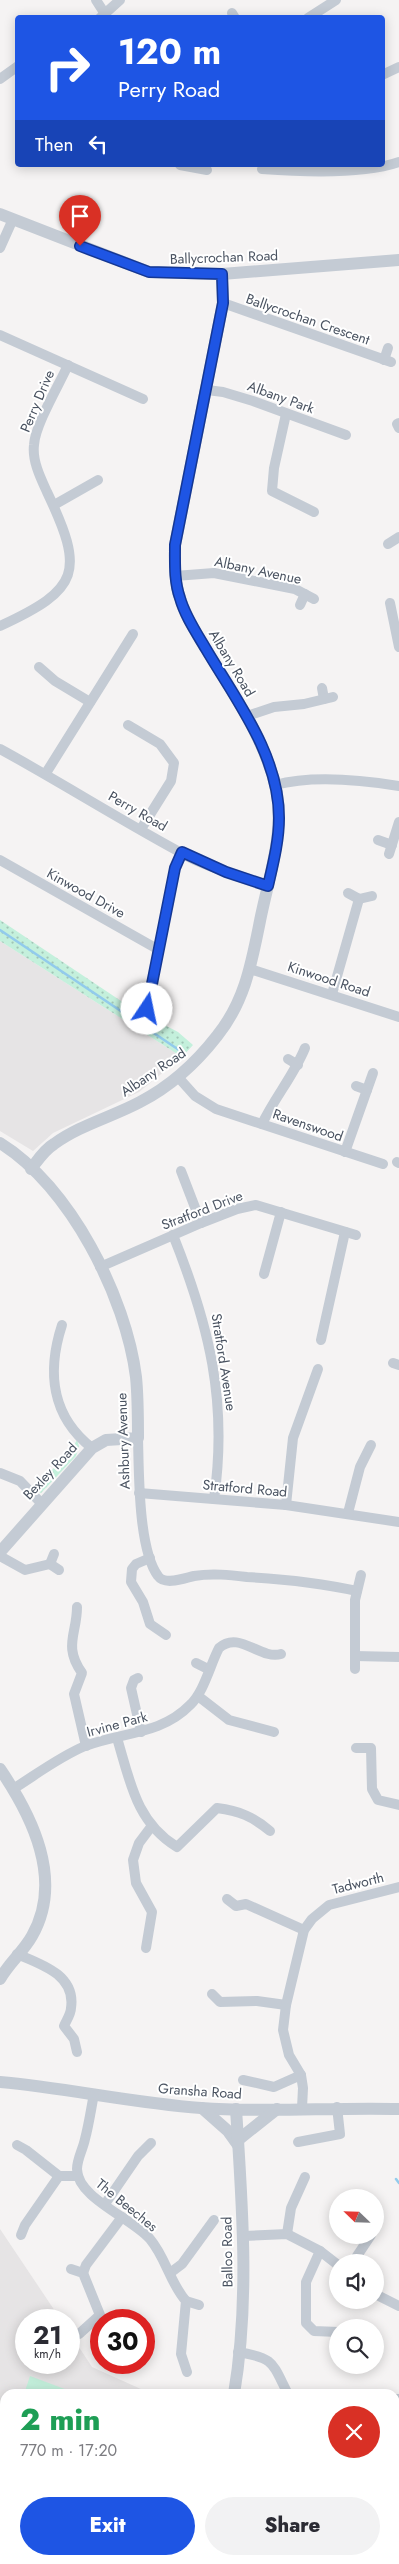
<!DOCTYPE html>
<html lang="en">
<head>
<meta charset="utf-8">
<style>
	body { margin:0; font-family:Jost,sans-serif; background:#f2f2f3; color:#2b2b33; height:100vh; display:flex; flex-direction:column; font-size:19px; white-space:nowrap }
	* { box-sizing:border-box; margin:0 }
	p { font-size:16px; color:#7c7c81 }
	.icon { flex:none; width:28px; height:28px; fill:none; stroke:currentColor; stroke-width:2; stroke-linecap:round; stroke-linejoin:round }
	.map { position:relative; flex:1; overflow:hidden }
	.side { position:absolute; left:0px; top:2389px; width:400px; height:176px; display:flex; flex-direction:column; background:#fff; border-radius:15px 15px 0 0; box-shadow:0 2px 12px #0003 }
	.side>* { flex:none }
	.hud { position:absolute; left:15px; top:15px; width:370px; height:152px; border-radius:5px; box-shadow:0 2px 12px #0003; background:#1e55e4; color:#fff; overflow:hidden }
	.needle { width:32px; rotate:293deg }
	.controls { position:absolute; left:329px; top:2189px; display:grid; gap:10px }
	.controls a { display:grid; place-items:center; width:55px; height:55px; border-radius:50%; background:#fff; box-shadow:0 2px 12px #0003; font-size:25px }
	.speed { position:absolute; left:15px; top:2309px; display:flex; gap:10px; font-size:25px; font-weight:700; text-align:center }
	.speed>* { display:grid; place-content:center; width:65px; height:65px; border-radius:50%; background:#fff; box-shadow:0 2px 12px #0003; line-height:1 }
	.speed small { font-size:12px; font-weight:400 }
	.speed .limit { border:8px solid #d22; background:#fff; color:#111 }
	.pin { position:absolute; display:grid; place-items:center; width:42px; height:42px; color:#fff; margin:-51px -21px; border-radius:50% 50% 50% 0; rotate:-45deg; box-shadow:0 0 5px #0007 }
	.pin .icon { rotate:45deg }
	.me { position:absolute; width:55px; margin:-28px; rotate:11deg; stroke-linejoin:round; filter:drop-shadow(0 0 4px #0008) }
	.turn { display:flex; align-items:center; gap:18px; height:105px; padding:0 20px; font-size:22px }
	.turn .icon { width:65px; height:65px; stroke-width:2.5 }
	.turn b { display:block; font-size:35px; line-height:42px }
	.then { display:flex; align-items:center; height:48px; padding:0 20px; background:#0003; gap:10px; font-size:19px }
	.round { display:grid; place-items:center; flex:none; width:52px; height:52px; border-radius:26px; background:#f2f2f3 }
	.headline { display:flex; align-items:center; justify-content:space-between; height:85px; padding:0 20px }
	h1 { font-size:30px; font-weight:800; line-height:38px; color:#1e9e55 }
	.primary-button { display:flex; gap:10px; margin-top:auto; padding:10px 20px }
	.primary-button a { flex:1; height:58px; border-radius:30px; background:#1e55e4; color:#fff; font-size:20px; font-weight:800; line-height:58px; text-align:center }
	.primary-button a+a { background:#f2f2f3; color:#2b2b33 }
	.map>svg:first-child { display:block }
</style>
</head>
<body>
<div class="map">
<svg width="399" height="2564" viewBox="0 0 399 2564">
	<defs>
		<pattern id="grass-dots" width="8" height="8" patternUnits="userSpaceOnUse" patternTransform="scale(1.25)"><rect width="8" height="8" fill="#c4f0dc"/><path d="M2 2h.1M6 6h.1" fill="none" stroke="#a1c5b6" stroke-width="1.8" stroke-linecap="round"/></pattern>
	</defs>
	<rect width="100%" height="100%" fill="#f5f3f3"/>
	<g fill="#e6e4e5">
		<polygon points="0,941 182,1057 139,1092 53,1133 33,1151 0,1131"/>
		<polygon points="0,2229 61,2320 26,2320 26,2362 69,2362 69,2332 92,2367 152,2394 5,2394 5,2560 110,2560 110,2564 0,2564"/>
	</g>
	<g fill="url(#grass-dots)">
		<polygon points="0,920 130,1007 178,1032 193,1045 182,1057 0,941"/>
		<polygon points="77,1440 79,1446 76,1456 41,1493 32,1490 70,1452"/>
	</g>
	<g fill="#c4f0dc">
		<polygon points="30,2376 78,2394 24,2394"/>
		<polygon points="0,2465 5,2467 5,2558 0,2556"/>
		<polygon points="9,2560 83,2560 82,2564 20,2564"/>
	</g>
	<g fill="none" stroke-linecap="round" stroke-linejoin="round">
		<g stroke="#92cbec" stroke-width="2.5">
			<polyline points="0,930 185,1054"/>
			<polyline points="396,2179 399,2183"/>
		</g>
		<g stroke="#c4cbd4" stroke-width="10">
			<polyline points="96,0 105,14"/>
			<polyline points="232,13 235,18"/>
			<polyline points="100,18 120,0"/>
			<polyline points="308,18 336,0"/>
			<polyline points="382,75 399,67"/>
			<polyline points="0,79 18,66"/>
			<polyline points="180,165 207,170"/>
			<path d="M262 169C302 172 363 175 399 162"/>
			<polyline points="0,248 13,219"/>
			<polyline points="223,303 391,362"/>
			<polyline points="0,335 143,399"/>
			<polyline points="384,360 388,348"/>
			<polyline points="207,390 223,392 253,401 346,435"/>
			<polyline points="286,414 274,468 272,491 314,512"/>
			<polyline points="399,423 397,424 399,428"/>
			<polyline points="54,505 98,480"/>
			<polyline points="388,544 399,537"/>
			<polyline points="175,576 214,573 295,589 314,599"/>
			<polyline points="390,603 399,647"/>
			<polyline points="300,605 305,594"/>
			<path d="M0 626C80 589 85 572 47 492 41 479 32 461 34 445 35 425 59 385 68 365"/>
			<polyline points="39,667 55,681 90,702"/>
			<polyline points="322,688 324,699"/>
			<polyline points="247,716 274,707 304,704 333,697"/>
			<polyline points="128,725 160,744 174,763 171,781 141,829"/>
			<path d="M0 749C64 784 125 823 189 857 214 870 242 876 268 886"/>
			<polyline points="46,773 133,634"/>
			<path d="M275 785C312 775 362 780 399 786"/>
			<polyline points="378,840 392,845"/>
			<polyline points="389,854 399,822"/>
			<polyline points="0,860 159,950"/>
			<polyline points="348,893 359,899 372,896"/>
			<polyline points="250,969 399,1017"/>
			<polyline points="332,994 359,899"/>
			<polyline points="147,1009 175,868 181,852"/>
			<polyline points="288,1059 298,1065"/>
			<polyline points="178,1077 195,1096 216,1109 383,1164"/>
			<polyline points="356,1086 367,1090"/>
			<path d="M262 1124C275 1097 294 1075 305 1048"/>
			<polyline points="345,1152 373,1073"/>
			<polyline points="397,1162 399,1163"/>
			<polyline points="181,1171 201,1223"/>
			<path d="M173 1235C209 1325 228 1401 214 1499"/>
			<polyline points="100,1267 201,1223 237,1209 256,1205 356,1235"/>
			<polyline points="264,1274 281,1212"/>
			<path d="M62 1325C47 1371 51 1416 92 1448"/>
			<polyline points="321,1340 345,1232"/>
			<polyline points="393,1363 399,1365"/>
			<path d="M138 1438C139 1471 138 1549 158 1576 165 1586 185 1578 194 1576 212 1573 230 1575 247 1577 284 1579 321 1583 357 1591"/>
			<polyline points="0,1473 20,1481 41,1503"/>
			<polyline points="139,1493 286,1505 399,1522"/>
			<polyline points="286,1505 293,1438 318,1369"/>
			<polyline points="348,1513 360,1467 371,1445"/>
			<polyline points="54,1554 50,1564 59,1570"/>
			<polyline points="0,1556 25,1570 50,1564"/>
			<polyline points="150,1558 136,1564 132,1569 131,1582 143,1602 150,1624 166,1635"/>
			<path d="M77 1607C77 1634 63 1646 82 1673L74 1694 86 1746"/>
			<polyline points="355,1656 399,1657"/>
			<polyline points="196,1663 208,1669"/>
			<polyline points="355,1669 355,1600 361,1575"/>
			<polyline points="138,1678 134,1680 131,1688 141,1732"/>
			<polyline points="198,1696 229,1720 274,1732"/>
			<path d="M117 1738C130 1781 136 1822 177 1847L217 1808C239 1811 252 1816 270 1831"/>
			<polyline points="356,1748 371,1748 372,1789 378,1800 399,1805"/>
			<path d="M13 1789C37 1774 59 1757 85 1746 121 1732 161 1735 190 1705 204 1692 210 1665 219 1648 239 1630 260 1660 281 1654"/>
			<polyline points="227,1899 236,1906 246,1904 304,1930"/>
			<polyline points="146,1948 152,1912 136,1883 133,1860 139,1843 151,1827"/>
			<path d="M17 1954C41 1964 76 1975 71 2008 71 2014 66 2021 64 2026L74 2039 77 2052"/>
			<polyline points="212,1994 220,2002 257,2001 286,2005"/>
			<polyline points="243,2080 274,2087 301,2075"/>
			<path d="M94 2094C91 2109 89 2124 85 2139 83 2149 77 2159 77 2169 77 2198 132 2218 150 2239 166 2258 170 2283 186 2301L181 2354 187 2372"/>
			<polyline points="302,2108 303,2088 301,2075 289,2055 283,2030 286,2005 304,1930 312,1919 329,1905 399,1887"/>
			<polyline points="298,2142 340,2134 337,2107"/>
			<polyline points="17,2145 26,2150 59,2176 78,2176"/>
			<polyline points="105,2204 138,2156 151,2143"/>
			<polyline points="287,2234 291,2208 305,2177"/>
			<polyline points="21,2235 25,2225 59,2176"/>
			<polyline points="243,2236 287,2234 320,2251 338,2265"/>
			<polyline points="320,2251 306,2282 306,2323 314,2331 338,2332"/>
			<polyline points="353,2262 371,2235"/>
			<polyline points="71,2269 83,2273 100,2315 79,2334"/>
			<polyline points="83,2273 86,2265 122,2217"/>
			<polyline points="170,2273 182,2264 214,2220"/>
			<polyline points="375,2294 399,2306"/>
			<polyline points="186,2301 199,2305"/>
			<path d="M238 2352C275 2358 272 2363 288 2394"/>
			<polyline points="395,2399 399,2399"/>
			<polyline points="395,2499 399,2497"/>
			<polyline points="367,2560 369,2564"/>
			<polyline points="238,2564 243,2560"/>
		</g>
		<g stroke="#c4cbd4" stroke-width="12">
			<polyline points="0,214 149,272 222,274 399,260"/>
			<path d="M0 1143C70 1186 126 1297 136 1377 138 1397 138 1418 138 1438L106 1440 92 1448 0 1552"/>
			<path d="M31 1169C38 1160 44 1150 54 1144 80 1125 112 1117 140 1102 171 1086 196 1063 217 1036 246 1000 252 960 261 916 270 873 286 827 275 784 262 734 232 692 206 649 196 632 185 616 180 598 174 581 175 563 175 545L223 303 222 274"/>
			<path d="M0 1769C32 1816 64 1880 32 1936 23 1952 9 1963 0 1979"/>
			<path d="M0 2082C67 2088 133 2103 201 2108 266 2113 333 2107 399 2109"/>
			<polyline points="202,2108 228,2131 238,2145"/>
			<polyline points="238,2140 277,2109"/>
			<path d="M234 2394C250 2300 242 2203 236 2109"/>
			<polyline points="184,2564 186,2560"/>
		</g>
	</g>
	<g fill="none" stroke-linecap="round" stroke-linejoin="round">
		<g stroke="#143794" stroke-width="12">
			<path id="route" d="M80 246 149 272 222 274 223 303 175 545C175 563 174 581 180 598 185 616 196 632 206 649 236 700 279 755 279 818 279 841 273 864 268 886L226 872 182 852 175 868 147 1009"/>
		</g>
		<use href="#route" stroke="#1e55e4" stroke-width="9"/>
	</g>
	<g text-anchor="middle" stroke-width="4" stroke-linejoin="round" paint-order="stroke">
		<g font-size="14" fill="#4a5361" stroke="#fff">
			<text transform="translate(224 257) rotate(-2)" y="5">Ballycrochan Road</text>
			<text transform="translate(308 319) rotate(19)" y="5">Ballycrochan Crescent</text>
			<text transform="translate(281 397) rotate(20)" y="5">Albany Park</text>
			<text transform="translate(37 401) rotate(-67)" y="5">Perry Drive</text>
			<text transform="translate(258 570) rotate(12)" y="5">Albany Avenue</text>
			<text transform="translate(232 663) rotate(59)" y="5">Albany Road</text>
			<text transform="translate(138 811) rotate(30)" y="5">Perry Road</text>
			<text transform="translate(86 893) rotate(29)" y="5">Kinwood Drive</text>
			<text transform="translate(329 979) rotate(18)" y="5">Kinwood Road</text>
			<text transform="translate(153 1072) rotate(-34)" y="5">Albany Road</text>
			<text transform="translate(308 1125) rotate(19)" y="5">Ravenswood</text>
			<text transform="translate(202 1210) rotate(-21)" y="5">Stratford Drive</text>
			<text transform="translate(224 1362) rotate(81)" y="5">Stratford Avenue</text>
			<text transform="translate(123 1441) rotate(-92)" y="5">Ashbury Avenue</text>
			<text transform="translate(50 1471) rotate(-47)" y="5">Bexley Road</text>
			<text transform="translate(245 1488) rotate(5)" y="5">Stratford Road</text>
			<text transform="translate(117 1724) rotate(-15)" y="5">Irvine Park</text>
			<text transform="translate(358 1883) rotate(-14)" y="5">Tadworth</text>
			<text transform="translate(200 2091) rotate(4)" y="5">Gransha Road</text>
			<text transform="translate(127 2205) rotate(39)" y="5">The Beeches</text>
			<text transform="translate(227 2252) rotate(-91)" y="5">Balloo Road</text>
		</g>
	</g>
</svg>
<div class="controls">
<a><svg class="needle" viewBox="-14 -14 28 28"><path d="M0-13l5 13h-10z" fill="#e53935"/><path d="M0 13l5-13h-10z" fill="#7c7c81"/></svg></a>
<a><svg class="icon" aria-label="sound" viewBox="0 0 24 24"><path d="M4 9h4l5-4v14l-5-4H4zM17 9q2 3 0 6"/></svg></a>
<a><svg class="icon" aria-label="search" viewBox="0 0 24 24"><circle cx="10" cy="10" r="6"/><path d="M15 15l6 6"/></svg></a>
</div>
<div class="speed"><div>21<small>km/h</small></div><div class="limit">30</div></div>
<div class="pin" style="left:80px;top:246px;background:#d93025"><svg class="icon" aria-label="arrive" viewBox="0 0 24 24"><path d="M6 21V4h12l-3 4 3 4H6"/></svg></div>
<svg class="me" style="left:147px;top:1009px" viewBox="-20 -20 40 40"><circle r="19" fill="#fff"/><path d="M0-13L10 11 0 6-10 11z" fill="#1e55e4"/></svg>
<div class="hud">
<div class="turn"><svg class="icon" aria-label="right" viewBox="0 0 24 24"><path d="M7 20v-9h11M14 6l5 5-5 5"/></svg><div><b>120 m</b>Perry Road</div></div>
<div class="then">Then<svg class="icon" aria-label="left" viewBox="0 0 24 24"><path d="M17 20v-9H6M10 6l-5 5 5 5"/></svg></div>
</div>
<section class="side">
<div class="headline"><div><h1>2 min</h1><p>770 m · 17:20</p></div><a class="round" style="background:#d93025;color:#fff"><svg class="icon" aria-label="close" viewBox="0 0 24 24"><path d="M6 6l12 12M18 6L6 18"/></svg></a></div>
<div class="primary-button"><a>Exit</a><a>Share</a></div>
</section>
</div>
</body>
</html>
